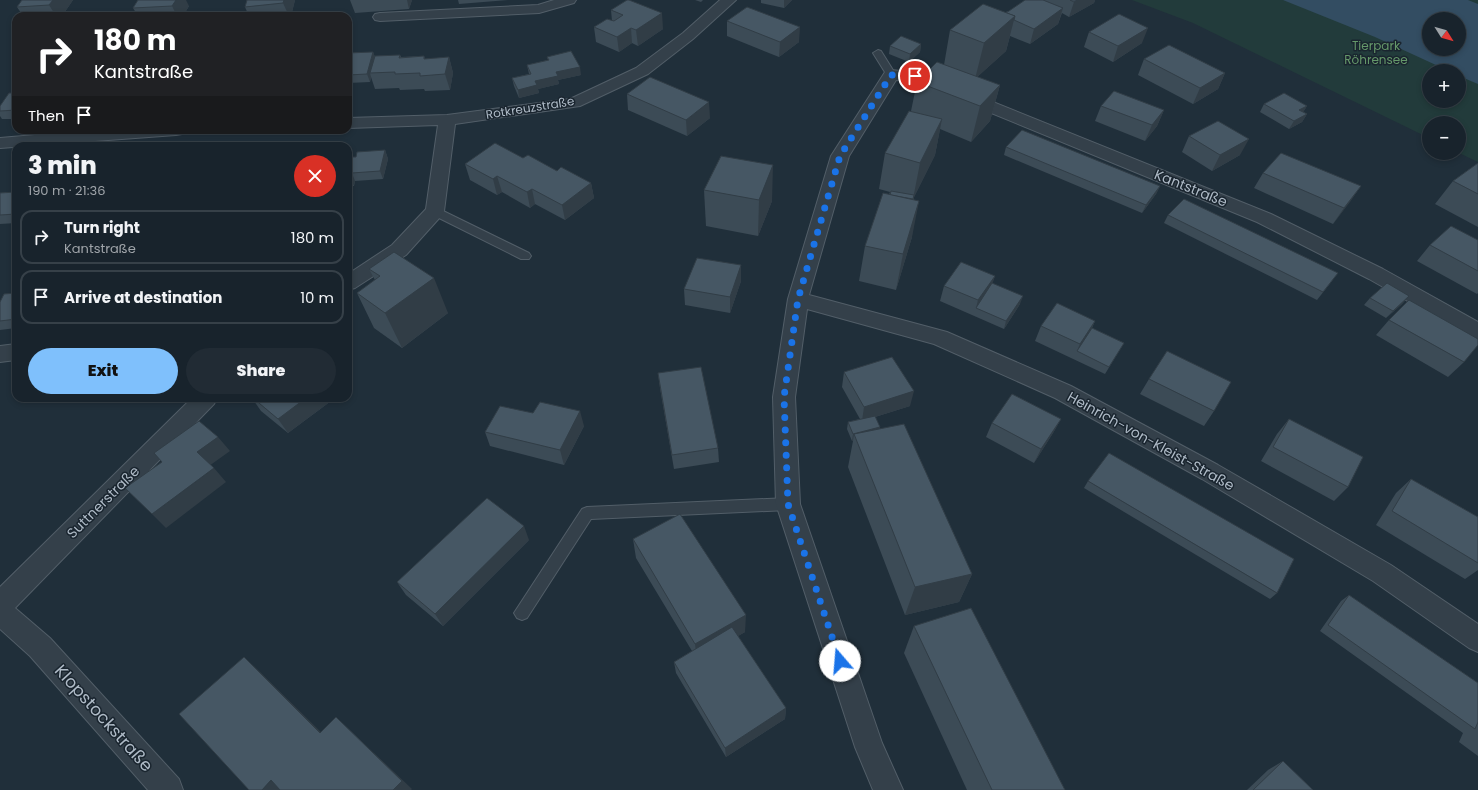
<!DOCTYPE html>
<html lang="en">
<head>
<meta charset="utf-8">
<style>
	body { margin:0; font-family:Poppins,sans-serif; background:#212b34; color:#f1f3f6; height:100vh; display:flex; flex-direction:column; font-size:15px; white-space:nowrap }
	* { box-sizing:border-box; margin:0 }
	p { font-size:13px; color:#9fa4a9 }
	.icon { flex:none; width:22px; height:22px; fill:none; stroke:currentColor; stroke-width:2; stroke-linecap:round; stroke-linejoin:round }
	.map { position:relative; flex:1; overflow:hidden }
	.side { position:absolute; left:12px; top:142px; width:340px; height:260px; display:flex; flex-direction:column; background:#18232c; border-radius:12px; box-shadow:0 2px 6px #0003,0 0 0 1px #364048 }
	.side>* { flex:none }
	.hud { position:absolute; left:12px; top:12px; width:340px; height:122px; border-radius:12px; box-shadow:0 2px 6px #0003,0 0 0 1px #364048; background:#202124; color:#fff; overflow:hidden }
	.needle { width:26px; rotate:127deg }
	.buttons { position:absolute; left:1422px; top:12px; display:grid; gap:8px }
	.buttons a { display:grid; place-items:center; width:44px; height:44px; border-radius:50%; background:#18232c; box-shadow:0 2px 6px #0003,0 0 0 1px #364048; font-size:20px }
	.pin { position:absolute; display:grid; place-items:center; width:34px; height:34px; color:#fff; margin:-17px; border:2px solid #fff; border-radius:50%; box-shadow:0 1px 4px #0007 }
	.me { position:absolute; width:44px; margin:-22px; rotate:342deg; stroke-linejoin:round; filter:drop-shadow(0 0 3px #0008) }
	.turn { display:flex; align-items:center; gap:14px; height:84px; padding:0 16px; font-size:18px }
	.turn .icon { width:52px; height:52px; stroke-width:2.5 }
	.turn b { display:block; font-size:28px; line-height:34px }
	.then { display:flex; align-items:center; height:38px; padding:0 16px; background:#0003; gap:8px; font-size:15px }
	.round { display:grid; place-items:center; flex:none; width:42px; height:42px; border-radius:21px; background:#212b34 }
	.summary { display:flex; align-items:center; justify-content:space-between; height:68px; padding:0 16px }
	h1 { font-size:24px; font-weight:800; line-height:30px }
	.action { display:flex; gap:8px; margin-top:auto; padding:8px 16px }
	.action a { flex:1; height:46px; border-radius:24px; background:#7fc0fc; color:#111; font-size:16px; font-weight:800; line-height:46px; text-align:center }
	.action a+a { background:#212b34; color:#f1f3f6 }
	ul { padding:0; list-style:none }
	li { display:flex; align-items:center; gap:12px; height:54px; margin:0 8px 6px; padding:0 8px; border:2px solid #364048; border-radius:12px }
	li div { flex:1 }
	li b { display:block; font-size:15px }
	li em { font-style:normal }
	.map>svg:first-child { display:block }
</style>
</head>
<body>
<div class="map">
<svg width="1478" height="790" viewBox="0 0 1478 790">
	<rect width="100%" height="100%" fill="#202f3a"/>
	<path fill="#223b3b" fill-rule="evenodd" d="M1132 0H1478V162L1459 153V123H1429V138L1193 23ZM1429 19H1459V49H1429ZM1429 71H1459V101H1429Z"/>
	<path fill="#334d62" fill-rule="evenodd" d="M1283 0H1468L1478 4V84L1459 76V71H1449L1375 37ZM1429 19H1459V49H1429Z"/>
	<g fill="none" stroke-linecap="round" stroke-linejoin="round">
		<g stroke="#525e68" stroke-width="2">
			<g id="service">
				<polygon points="878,50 881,51 896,75 894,77 891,78 888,77 873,53"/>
				<polygon points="435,207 529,253 531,256 529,259 521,259 431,214 430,211 431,208"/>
				<polygon points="788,498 793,500 795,504 793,508 788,510 591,519 527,618 522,620 517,618 514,613 582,509 587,507"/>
			</g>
		</g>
		<g stroke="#525e68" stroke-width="2">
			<g id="minor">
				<polygon points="554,0 576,0 574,3 539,13 380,21 375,20 373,17 375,14 380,13 538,5"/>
				<polygon points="720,0 736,0 693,39 648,74 580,106 455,124 444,211 442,215 406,255 355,288 348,290 348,274 392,245 426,209 438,125 348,128 348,118 447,115 570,99 636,68 683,33"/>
				<polygon points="891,70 921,73 1271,214 1383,269 1478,322 1478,340 1471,337 1369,279 1257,222 913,81 896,80 849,156 809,295 947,332 1071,386 1218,465 1391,565 1478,624 1478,652 1469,648 1373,581 1202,479 1055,398 934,344 807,309 795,397 800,504 882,743 903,790 873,790 855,747 776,504 773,397 788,299 831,156 885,72"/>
				<polygon points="93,130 184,130 182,134 176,135 0,148 0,138"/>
				<polygon points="16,344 16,360 0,362 0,346"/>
				<polygon points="192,398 217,398 214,404 15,608 50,638 179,779 183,790 148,790 30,656 0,629 0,587"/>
			</g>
		</g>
		<use href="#service" fill="#34404a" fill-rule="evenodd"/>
		<use href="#minor" fill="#34404a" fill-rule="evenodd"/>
	</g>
	<g fill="#3c4b56">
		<polygon points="22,0 73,0 62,16 23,16 17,7"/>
		<polygon points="138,0 189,6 183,16 138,16 133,8"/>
		<polygon points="295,0 291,16 249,16 245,7"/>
		<polygon points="350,0 412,0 409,9 355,13"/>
		<polygon points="458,0 508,0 459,4"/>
		<polygon points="695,0 703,0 701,2"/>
		<polygon points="761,0 792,0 784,8 761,3"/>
		<polygon points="1043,0 1095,0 1094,3 1069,17 1062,13 1058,24 1030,44 1010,36 1006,51 977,77 1000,85 990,121 971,142 940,129 935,155 914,197 912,237 896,290 859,281 865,246 890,192 879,189 885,153 911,111 917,82 944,65 950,30"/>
		<polygon points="611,10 663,29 638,46 632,43 619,52 596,42 594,27 612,21"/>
		<polygon points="727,21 799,42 779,57 727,36"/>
		<polygon points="1089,32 1142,43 1113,62 1084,47"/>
		<polygon points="921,44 920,52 909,62 889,54 890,46"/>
		<polygon points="373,52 375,57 400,55 401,57 424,56 425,59 449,57 453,73 450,90 425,91 424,89 400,90 399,88 375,89 371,77 370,82 348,83 348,53"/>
		<polygon points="547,57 581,75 558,80 559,84 538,89 539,93 519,98 514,86 512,78 529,74 527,65 548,60"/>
		<polygon points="1144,59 1225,73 1218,89 1193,104 1138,75"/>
		<polygon points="16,93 16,119 2,119 0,116 0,106"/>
		<polygon points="627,94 710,118 687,136 628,110"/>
		<polygon points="1264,104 1307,106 1303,112 1307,114 1302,122 1289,129 1260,112"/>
		<polygon points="1101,106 1164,110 1157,126 1145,141 1095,121"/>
		<polygon points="1189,136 1240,155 1212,171 1182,152"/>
		<polygon points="1006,147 1160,186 1156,194 1142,213 1004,155"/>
		<polygon points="385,150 388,159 383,179 355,181 354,186 348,186 348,157 356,157"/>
		<polygon points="523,158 591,183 594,198 565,220 535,204 530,208 502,192 497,195 470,180 465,164"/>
		<polygon points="1478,163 1478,227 1435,204 1453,181"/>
		<polygon points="1263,173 1361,186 1333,224 1254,188"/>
		<polygon points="704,190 772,201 758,236 706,226"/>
		<polygon points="16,192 16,223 0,224 0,193"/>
		<polygon points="1168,215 1332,281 1317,300 1164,223"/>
		<polygon points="1478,240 1478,293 1477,294 1417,261 1430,245"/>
		<polygon points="369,269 448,313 402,348 374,328 357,293 375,280"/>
		<polygon points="995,276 992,283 1020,304 1004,329 940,301 944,286"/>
		<polygon points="741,281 730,313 685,305 684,289"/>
		<polygon points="16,293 16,328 0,330 0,302"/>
		<polygon points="1409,296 1402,304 1386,318 1364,305 1370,298"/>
		<polygon points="1389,320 1464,362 1448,377 1376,335"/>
		<polygon points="1095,321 1092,328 1124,343 1105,374 1035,341 1041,326"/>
		<polygon points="844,372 910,406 875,417 880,427 880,429 972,574 959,602 905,615 848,467 853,441 852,441 847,429 848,422 860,419 842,387"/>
		<polygon points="658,373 718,448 719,462 674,469 660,388"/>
		<polygon points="1149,379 1214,411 1204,426 1140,394"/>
		<polygon points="252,398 335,398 288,433 261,411"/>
		<polygon points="1061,419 1053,433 1034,463 986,437 992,423"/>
		<polygon points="1289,419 1348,487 1334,501 1261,461 1277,434"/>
		<polygon points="584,426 564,465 490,446 485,432"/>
		<polygon points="1411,479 1478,517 1478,570 1465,579 1376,525 1396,493"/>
		<polygon points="1088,481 1277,593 1270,599 1084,488"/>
		<polygon points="633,539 745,632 738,636 786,708 785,719 726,757 676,673 674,662 692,651 636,558"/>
		<polygon points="529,540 443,626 406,595 397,582"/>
		<polygon points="1349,595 1478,683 1478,756 1459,742 1463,733 1320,631 1341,601"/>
		<polygon points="914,626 1065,790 967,790 904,653"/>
		<polygon points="1283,761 1313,790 1247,790 1268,770"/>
	</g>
	<g fill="#313d46">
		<polygon points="53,0 73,0 62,16 56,16 49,5"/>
		<polygon points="176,0 186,0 189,6 183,16 177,16 172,6"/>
		<polygon points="284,0 295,0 291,16 289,16 283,3"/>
		<polygon points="407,0 412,0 409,9"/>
		<polygon points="784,0 792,0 784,8"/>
		<polygon points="1077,0 1095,0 1094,3 1069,17 1074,2"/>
		<polygon points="1063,8 1058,24 1030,44 1034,29"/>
		<polygon points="662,13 663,29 638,46 636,30"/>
		<polygon points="1015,16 1006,51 975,79 984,43"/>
		<polygon points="800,27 799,42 779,57 780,42"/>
		<polygon points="631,28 632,43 619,52 617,37"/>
		<polygon points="1148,28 1142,43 1113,62 1118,46"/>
		<polygon points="921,44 920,52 909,62 910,54"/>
		<polygon points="373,52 376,60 370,73 371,77 370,82 367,74"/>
		<polygon points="449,57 453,73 450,90 445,74"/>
		<polygon points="580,67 581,75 558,80 559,84 538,89 539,93 519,98 518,90 535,81 556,72"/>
		<polygon points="1225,73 1218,89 1193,104 1200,88"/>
		<polygon points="1000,85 990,121 971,142 980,106"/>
		<polygon points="709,102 710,118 687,136 686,120"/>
		<polygon points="1307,106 1302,114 1299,110"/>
		<polygon points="1164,110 1157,126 1145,141 1152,125"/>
		<polygon points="1307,114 1302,122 1289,129 1294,121"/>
		<polygon points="942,119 935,155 914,197 913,204 913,199 920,163"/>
		<polygon points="1249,139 1240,155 1212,171 1220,155"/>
		<polygon points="385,150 388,159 383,179 380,171"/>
		<polygon points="773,165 772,201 758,236 759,200"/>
		<polygon points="352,173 355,181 354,186 350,178"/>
		<polygon points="497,176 502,192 497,195 493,179"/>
		<polygon points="591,183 594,198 565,220 562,205"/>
		<polygon points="1160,186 1156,194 1142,213 1146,205"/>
		<polygon points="1361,186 1350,202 1333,224 1344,208"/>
		<polygon points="532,189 535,204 530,208 527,192"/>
		<polygon points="919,201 912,237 896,290 903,254"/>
		<polygon points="741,265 741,281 730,313 730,297"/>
		<polygon points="995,276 990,291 976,308 978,300"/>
		<polygon points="434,278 448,313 402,348 385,313"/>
		<polygon points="1023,296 1020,304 1004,329 1006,321"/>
		<polygon points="1409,296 1402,304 1386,318 1393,311"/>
		<polygon points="1095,321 1088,336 1077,351 1080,344"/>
		<polygon points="914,391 910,406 862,421 864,407"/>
		<polygon points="306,398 335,398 288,433 278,419"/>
		<polygon points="580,411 584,426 564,465 560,450"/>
		<polygon points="1061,419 1053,433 1034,463 1041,449"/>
		<polygon points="880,427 879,435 854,434 853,441 852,441 853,434"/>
		<polygon points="218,437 230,451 209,466 197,452"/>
		<polygon points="214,468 226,482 166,528 152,514"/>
		<polygon points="524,526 529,540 443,626 435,614"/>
		<polygon points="972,574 959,602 905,615 915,587"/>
		<polygon points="746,615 745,632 697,660 695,644"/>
		<polygon points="244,657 257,669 332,743 320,733"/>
		<polygon points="786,708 785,719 726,757 725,748"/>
		<polygon points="336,717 412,789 411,790 393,790"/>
		<polygon points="271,780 284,790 262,790"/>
	</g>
	<g fill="#465764" stroke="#313d46">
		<polygon points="22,0 53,0 49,5 17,7"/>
		<polygon points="138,0 176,0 172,6 133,8"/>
		<polygon points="247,0 284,0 283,3 245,7"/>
		<polygon points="627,0 629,0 662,13 636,30 631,28 617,37 594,27 607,19 614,21 623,15 611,10"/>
		<polygon points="1025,0 1043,0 1063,8 1034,29 1014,20 1015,16 1006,13"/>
		<polygon points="1070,0 1077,0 1074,2"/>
		<polygon points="983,4 1015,16 984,43 950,30"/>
		<polygon points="747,7 800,27 780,42 727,21"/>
		<polygon points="1119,14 1148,28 1118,46 1089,32"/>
		<polygon points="901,36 921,44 910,54 890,46"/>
		<polygon points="1169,45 1225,73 1200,88 1144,59"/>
		<polygon points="571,51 580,67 556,72 558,76 535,81 537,85 518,90 512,78 531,74 527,65 549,60 547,57"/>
		<polygon points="373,52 367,74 348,75 348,53"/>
		<polygon points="400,55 399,58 424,56 424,59 449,57 445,74 420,76 420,73 395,74 395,72 370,73 375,56"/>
		<polygon points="937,62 1000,85 980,106 917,82"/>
		<polygon points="650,77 709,102 686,120 627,94"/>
		<polygon points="1114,91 1164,110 1152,125 1101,106"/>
		<polygon points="9,93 16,93 16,110 0,111 0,106"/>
		<polygon points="1284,93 1307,106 1299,110 1307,114 1294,121 1264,104"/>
		<polygon points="909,111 942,119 920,163 885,153"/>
		<polygon points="1218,121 1249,139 1220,155 1189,136"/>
		<polygon points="1022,130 1160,186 1146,205 1006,147"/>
		<polygon points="495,143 523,158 528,155 557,171 561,167 591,183 562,205 532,189 527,192 497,176 493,179 465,164"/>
		<polygon points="385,150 380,171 352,173 350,178 348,178 348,157 356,157 357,152"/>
		<polygon points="1281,153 1361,186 1344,208 1263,173"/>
		<polygon points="721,156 773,165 759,200 704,190"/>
		<polygon points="1478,163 1478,194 1453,181"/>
		<polygon points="891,191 914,195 913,199 890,195"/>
		<polygon points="16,192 16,214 0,215 0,193"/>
		<polygon points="883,193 919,201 903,254 865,246"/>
		<polygon points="1184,199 1338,273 1323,292 1168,215"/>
		<polygon points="1451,226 1478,240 1478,271 1430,245"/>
		<polygon points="394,252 434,278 385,313 357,293 380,276 369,269"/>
		<polygon points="697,258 741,265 730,297 684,289"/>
		<polygon points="961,262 995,276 978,300 944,286"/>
		<polygon points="992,283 1023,296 1006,321 976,308"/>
		<polygon points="1387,283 1409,296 1393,311 1370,298"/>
		<polygon points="16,293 16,319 0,321 0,302 4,294"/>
		<polygon points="1409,300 1478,339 1478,345 1464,362 1389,320"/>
		<polygon points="1057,303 1095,321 1080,344 1041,326"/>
		<polygon points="1092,328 1124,343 1109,367 1077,351"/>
		<polygon points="1167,351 1231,382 1214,411 1149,379"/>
		<polygon points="892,357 914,391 864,407 844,372"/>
		<polygon points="701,367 718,448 672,455 658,373"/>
		<polygon points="1012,394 1061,419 1041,449 992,423"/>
		<polygon points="253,398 306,398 278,419"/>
		<polygon points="540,402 580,411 560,450 485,432 500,406 533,413"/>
		<polygon points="875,416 880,427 853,434 848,422"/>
		<polygon points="1289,419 1363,457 1348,487 1273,447"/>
		<polygon points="199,421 218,437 197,452 214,468 152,514 125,488 162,462 154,453"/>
		<polygon points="904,424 972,574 915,587 854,434"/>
		<polygon points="1109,453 1294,559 1277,593 1088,481"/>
		<polygon points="1411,479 1478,517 1478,563 1392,511"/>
		<polygon points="487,498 524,526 435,614 397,582"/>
		<polygon points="680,514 746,615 695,644 633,539"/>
		<polygon points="1349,595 1478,683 1478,722 1475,729 1328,625"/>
		<polygon points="971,608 1065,790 992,790 914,626"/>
		<polygon points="732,627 786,708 725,748 674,662"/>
		<polygon points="244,657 320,733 336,717 402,781 393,790 280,790 271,780 262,790 249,790 179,714"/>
		<polygon points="1283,761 1313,790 1253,790"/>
	</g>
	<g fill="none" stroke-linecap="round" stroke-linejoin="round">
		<polyline stroke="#1a73e8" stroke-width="7" stroke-dasharray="0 12.6" points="840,661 788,504 784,397 798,299 840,156 891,75 915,76"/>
	</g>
	<g text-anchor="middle" stroke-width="3" stroke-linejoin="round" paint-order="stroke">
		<g font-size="12" fill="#65986a" stroke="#1a252f">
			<text x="1376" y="50">Tierpark<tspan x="1376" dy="14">Röhrensee</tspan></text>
		</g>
		<g font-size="12" fill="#afbbc7" stroke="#1a252f">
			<text transform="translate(530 108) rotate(-9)" y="4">Rotkreuzstraße</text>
		</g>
		<g font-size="14" fill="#afbbc7" stroke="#1a252f">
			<text transform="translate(1191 188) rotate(22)" y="5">Kantstraße</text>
			<text transform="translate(1151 441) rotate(29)" y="5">Heinrich-von-Kleist-Straße</text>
			<text transform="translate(103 502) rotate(-45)" y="5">Suttnerstraße</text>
		</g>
		<g font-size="17" fill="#afbbc7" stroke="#1a252f">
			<text transform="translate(104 718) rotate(48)" y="6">Klopstockstraße</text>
		</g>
	</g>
</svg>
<div class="buttons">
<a><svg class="needle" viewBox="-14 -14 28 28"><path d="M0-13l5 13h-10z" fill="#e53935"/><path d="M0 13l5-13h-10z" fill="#9fa4a9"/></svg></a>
<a>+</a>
<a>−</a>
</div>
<div class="pin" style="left:915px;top:76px;background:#d93025"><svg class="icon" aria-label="arrive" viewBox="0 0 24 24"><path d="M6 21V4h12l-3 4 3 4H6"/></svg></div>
<svg class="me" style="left:840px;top:661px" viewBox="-20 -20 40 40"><circle r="19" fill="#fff"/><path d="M0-13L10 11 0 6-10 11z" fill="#1a73e8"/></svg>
<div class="hud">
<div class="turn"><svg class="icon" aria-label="right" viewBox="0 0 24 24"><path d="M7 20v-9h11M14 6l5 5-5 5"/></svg><div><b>180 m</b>Kantstraße</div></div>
<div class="then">Then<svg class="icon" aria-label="arrive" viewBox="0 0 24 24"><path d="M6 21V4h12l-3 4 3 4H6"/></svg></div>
</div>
<section class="side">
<div class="summary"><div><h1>3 min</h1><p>190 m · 21:36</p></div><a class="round" style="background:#d93025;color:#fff"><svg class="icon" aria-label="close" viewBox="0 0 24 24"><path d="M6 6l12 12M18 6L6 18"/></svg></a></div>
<ul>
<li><svg class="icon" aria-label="right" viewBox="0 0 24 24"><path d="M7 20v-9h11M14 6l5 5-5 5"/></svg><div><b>Turn right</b><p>Kantstraße</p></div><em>180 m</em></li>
<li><svg class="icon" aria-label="arrive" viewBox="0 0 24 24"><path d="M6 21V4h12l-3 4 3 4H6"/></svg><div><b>Arrive at destination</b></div><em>10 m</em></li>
</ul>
<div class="action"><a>Exit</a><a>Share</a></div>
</section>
</div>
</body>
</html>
